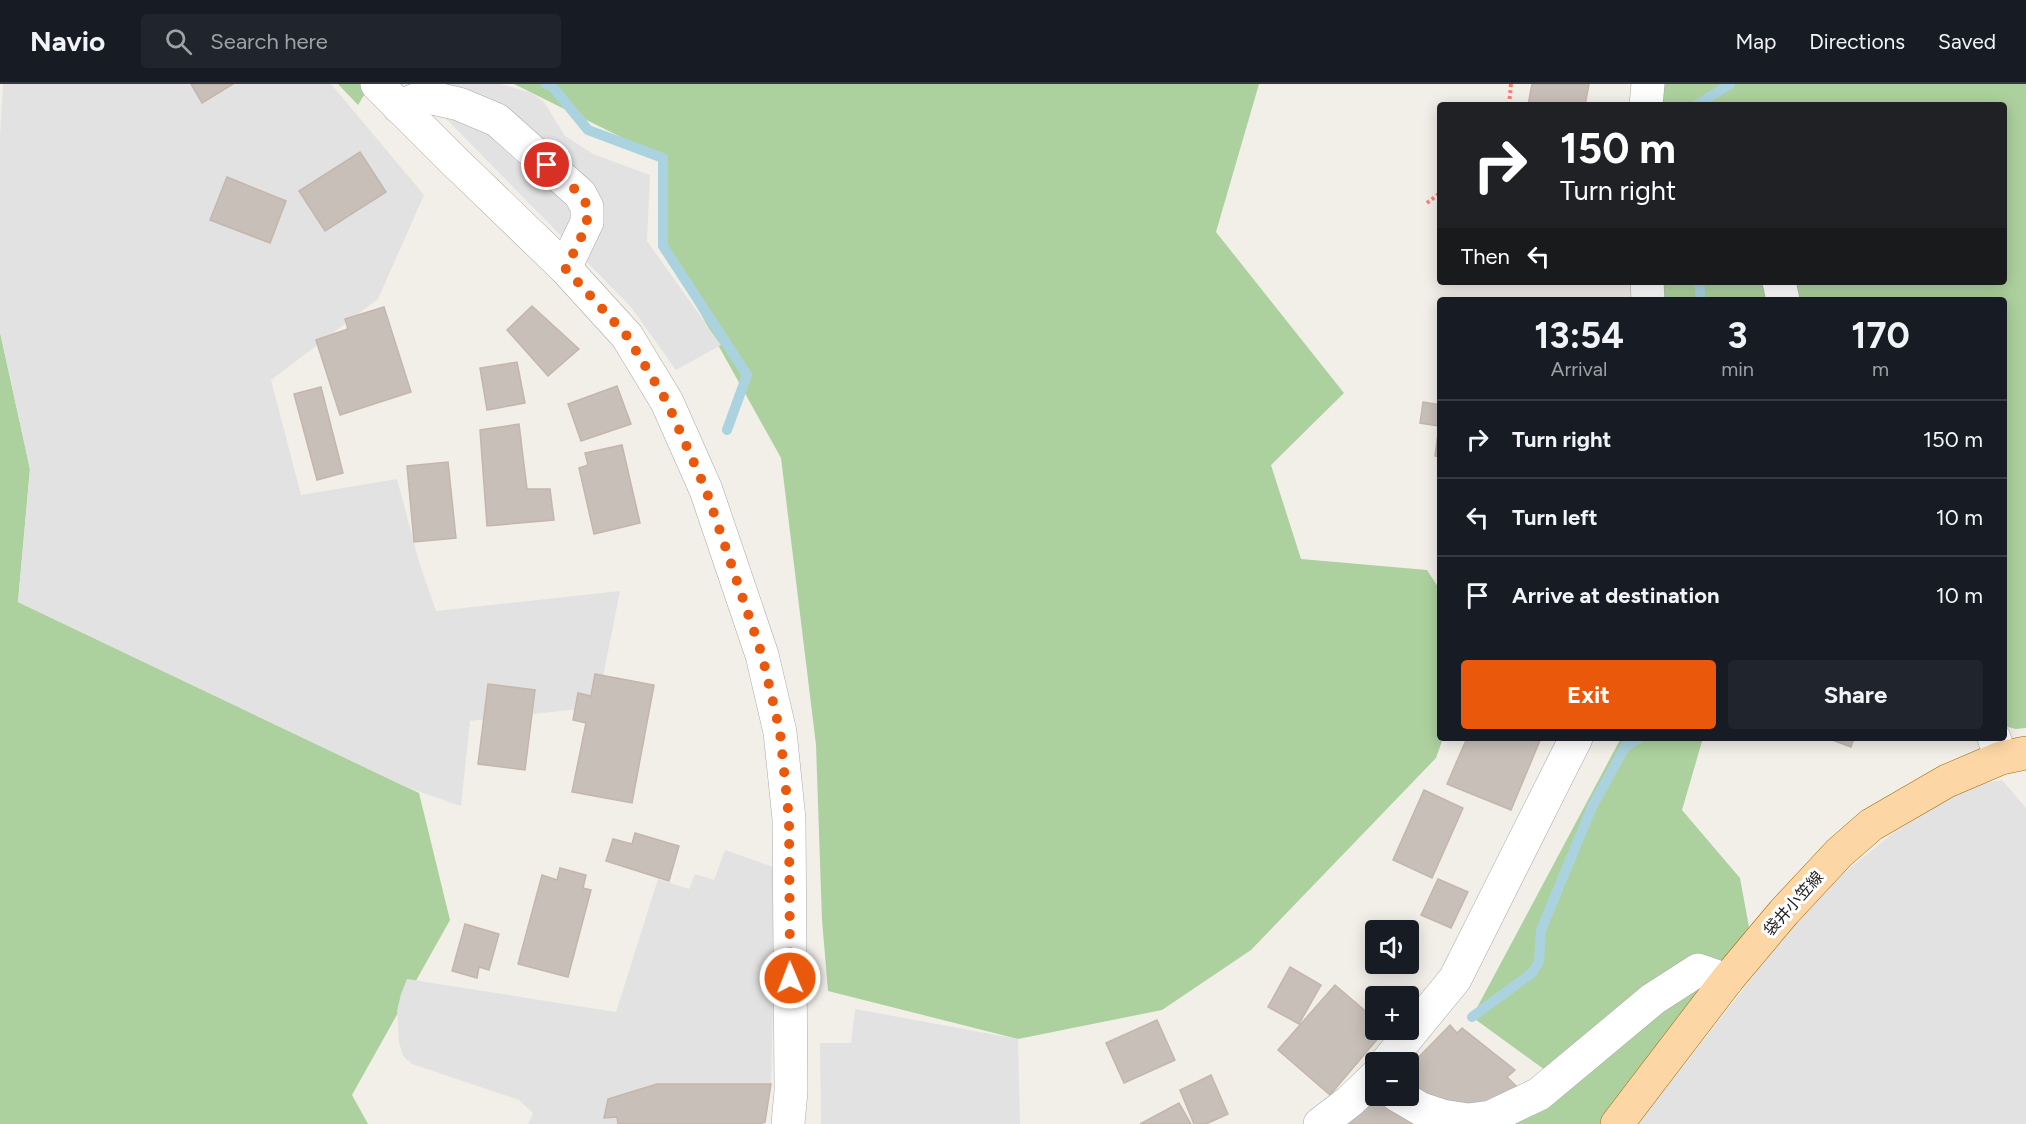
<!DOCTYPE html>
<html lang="en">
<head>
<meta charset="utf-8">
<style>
	body { margin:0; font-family:Figtree,"Noto Sans JP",sans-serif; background:#20242c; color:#f1f3f6; height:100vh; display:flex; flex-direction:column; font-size:22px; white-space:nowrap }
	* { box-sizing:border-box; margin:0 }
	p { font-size:20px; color:#9ea1a6 }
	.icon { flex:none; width:33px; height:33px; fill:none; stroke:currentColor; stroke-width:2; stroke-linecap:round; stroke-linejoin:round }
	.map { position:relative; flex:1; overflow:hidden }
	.side { position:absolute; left:1437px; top:213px; width:570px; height:444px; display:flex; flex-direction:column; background:#171b24; border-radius:6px; box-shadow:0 3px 15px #0003 }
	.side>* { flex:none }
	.banner { position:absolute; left:1437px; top:18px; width:570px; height:183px; border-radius:6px; box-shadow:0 3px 15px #0003; background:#202124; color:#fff; overflow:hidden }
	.buttons { position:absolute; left:1365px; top:836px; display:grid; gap:12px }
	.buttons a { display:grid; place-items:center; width:54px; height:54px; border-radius:6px; background:#171b24; box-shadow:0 3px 15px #0003; font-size:30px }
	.pin { position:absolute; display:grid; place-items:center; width:51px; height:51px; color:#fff; margin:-26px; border:3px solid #fff; border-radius:50%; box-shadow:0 2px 6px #0007 }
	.me { position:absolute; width:66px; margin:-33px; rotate:359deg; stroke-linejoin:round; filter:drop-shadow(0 0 4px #0008) }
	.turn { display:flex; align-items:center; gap:21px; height:126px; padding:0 24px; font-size:27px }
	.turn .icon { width:78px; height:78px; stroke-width:2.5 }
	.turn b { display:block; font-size:42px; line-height:51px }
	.then { display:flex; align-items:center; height:57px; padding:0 24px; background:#0003; gap:12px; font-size:22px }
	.eta { display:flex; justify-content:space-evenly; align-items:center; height:102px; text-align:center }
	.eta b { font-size:36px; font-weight:700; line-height:42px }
	.button { display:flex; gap:12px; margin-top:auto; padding:12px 24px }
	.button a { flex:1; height:69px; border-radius:6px; background:#ea580c; color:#fff; font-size:24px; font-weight:700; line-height:69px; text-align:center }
	.button a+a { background:#20242c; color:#f1f3f6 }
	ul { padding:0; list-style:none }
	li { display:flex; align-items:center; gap:18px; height:78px; padding:0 24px; border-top:2px solid #363941 }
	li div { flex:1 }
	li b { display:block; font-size:22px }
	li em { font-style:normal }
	header { display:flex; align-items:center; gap:36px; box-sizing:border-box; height:84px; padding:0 30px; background:#171b24; border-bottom:2px solid #363941 }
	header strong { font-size:28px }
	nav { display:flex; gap:33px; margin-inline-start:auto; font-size:21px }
	.search { width:420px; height:54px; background:#20242c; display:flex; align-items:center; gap:15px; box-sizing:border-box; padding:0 21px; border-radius:6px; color:#9ea1a6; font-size:22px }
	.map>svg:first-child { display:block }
</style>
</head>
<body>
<header>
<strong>Navio</strong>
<div class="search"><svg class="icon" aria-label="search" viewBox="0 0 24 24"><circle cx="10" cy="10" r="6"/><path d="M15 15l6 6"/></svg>Search here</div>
<nav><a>Map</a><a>Directions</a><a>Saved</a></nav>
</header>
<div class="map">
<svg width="2026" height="1040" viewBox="0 0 2026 1040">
	<rect width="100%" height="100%" fill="#f2efe9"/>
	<g fill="#add19e">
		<polygon points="338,0 371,0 358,21"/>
		<polygon points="514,0 1259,0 1216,148 1344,309 1271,381 1301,475 1427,486 1440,506 1440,654 1443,654 1436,674 1251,866 1162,926 1018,955 828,907 822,836 816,661 781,374 663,162 663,74"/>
		<polygon points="1646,0 2026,0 2026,644 2016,645 2004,642 2004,216 1646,216 1645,198 2004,198 2004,21 1644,21"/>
		<polygon points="0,248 30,385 18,518 419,709 450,836 352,1011 368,1040 0,1040"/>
		<polygon points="1621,654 1703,654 1682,726 1740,794 1749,843 1605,1040 1509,1040 1552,991 1472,933"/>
	</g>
	<g fill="#e2e2e2">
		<polygon points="3,0 331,0 424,111 378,215 271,296 301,411 397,395 419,478 436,527 620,507 597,623 470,637 461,722 406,703 18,518 30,385 0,248 0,52"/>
		<polygon points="412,0 500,0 532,9 544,18 565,52 593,70 650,91 647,157 721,261 676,286 631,223"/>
		<polygon points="2002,696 2026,724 2026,1040 1638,1040 1792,843 1845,788 1892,750 1934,723 1970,702"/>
		<polygon points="725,766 776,784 771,1000 765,1040 528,1040 533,1029 519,1016 412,980 403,972 399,958 397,927 401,910 407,895 616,928 658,795 689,805 695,790 714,796"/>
		<polygon points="855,925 1018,955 1020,1040 821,1040 820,959 851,959"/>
	</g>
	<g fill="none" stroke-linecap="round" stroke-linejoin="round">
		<g stroke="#aad3df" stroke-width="10">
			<polyline points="546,0 552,2 588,46 663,74 663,162 747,291 727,346"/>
			<polyline points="1697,21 1730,0"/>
			<polyline points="1699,198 1701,216"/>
			<polyline points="1472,933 1532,889 1539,878 1541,846 1592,723 1625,663 1639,654"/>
		</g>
	</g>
	<g fill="#c7bfb8" stroke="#c4b6ab" stroke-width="1.5">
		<polygon points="191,0 233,0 202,19"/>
		<polygon points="1532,0 1589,0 1585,21 1528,21"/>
		<polygon points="360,68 386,108 325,147 299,107"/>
		<polygon points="227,93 286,117 270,159 210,136"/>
		<polygon points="532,222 579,265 548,292 507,246"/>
		<polygon points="384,223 411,308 340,331 316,256 348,245 345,235"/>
		<polygon points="517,278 525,319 487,326 480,284"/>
		<polygon points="617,302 631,340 581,357 568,320"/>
		<polygon points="321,303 343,389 317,396 294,310"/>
		<polygon points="1423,318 1440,321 1440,373 1435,372 1439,342 1420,339"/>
		<polygon points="519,340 527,405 550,405 554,436 487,442 480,346"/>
		<polygon points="622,361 640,439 594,450 579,384 588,381 585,369"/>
		<polygon points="448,378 456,454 414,458 407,382"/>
		<polygon points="595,590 654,601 632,719 572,708 586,639 573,636 578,609 591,612"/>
		<polygon points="488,600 535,606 525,686 478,680"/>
		<polygon points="1467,654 1541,654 1511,726 1447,700"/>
		<polygon points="1827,654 1854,654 1851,663"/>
		<polygon points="1424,706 1463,724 1432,794 1393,776"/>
		<polygon points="635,749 679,762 669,797 606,777 613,755 632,760"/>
		<polygon points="560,784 586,791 583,804 591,806 568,893 518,880 542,791 557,796"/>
		<polygon points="1438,795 1468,808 1451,844 1421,831"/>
		<polygon points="465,840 499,850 489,886 479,883 477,894 452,887"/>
		<polygon points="1290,883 1321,901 1299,940 1268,923"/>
		<polygon points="1335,901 1376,936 1376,945 1386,945 1330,1011 1278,966"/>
		<polygon points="1157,936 1175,976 1124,999 1106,959"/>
		<polygon points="1450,941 1457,949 1462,944 1515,986 1507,993 1520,1006 1471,1025 1408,1007 1408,984"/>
		<polygon points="1211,991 1228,1030 1206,1040 1194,1040 1180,1006"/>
		<polygon points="657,1000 771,1000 765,1038 759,1040 618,1040 617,1033 604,1034 608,1015"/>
		<polygon points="1368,1011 1386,1021 1426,1040 1326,1040"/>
		<polygon points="1179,1019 1191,1040 1140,1040"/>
	</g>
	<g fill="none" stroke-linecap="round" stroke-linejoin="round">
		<g stroke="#a9a9a9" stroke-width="34">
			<g id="minor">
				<polyline points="377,0 452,75 565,184 627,252 667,318 706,406 762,571 780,648 789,735 791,1007 788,1040"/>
				<polyline points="1646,21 1648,0"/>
				<polyline points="399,23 420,14 432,14 459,20 497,36 580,110 587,123 587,138 565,184"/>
				<polyline points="1647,198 1648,216"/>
				<polyline points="1779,198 1783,216"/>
				<polyline points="1994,654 2001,674"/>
				<polyline points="1387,978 1455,895 1576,654"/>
				<polyline points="1397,1011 1421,1025 1442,1032 1468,1036 1491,1033 1539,1010 1653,915 1698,886 1727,896"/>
				<polyline points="1320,1040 1350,1017 1376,992"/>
			</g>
		</g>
		<g stroke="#a06b00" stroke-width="34">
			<polyline id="major" points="1617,1040 1727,896 1784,828 1839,769 1871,741 1947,697 2001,674 2026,669"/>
		</g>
		<g stroke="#fa8072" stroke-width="4" stroke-dasharray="3 3" stroke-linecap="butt">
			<polyline points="1509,21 1511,0"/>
			<polyline points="1427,119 1440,109"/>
		</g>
		<use href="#minor" stroke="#fff" stroke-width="33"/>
		<use href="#major" stroke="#fcd6a4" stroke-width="33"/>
	</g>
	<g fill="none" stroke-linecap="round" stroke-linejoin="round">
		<path stroke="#ea580c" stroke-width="10" stroke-dasharray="0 18" d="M547 81C558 91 582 108 587 122 592 138 573 170 565 184L627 252 667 318 706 406 762 571 780 648 789 735 790 894"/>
	</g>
	<g text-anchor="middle" stroke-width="6" stroke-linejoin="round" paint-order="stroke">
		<g font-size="16" fill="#222" stroke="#fff">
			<text transform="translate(1793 819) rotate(-48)" y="6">袋井小笠線</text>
		</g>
	</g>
</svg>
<div class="buttons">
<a><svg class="icon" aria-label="sound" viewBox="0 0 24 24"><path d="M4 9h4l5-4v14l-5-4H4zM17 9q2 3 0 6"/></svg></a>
<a>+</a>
<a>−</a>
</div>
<div class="pin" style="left:547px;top:81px;background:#d93025"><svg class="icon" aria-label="arrive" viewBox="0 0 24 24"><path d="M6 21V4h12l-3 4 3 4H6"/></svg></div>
<svg class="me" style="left:790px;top:894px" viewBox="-20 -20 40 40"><circle r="17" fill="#ea580c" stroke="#fff" stroke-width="3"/><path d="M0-11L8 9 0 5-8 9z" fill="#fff"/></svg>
<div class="banner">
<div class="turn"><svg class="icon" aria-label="right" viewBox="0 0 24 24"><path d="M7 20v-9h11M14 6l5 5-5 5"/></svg><div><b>150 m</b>Turn right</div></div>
<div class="then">Then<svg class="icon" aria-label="left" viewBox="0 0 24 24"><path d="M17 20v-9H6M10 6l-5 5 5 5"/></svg></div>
</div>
<section class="side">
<div class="eta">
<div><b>13:54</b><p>Arrival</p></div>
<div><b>3</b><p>min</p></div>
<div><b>170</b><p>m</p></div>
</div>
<ul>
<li><svg class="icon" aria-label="right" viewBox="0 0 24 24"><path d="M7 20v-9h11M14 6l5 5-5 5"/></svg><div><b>Turn right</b></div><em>150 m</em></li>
<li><svg class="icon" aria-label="left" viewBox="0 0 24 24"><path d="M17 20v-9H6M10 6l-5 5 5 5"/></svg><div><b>Turn left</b></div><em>10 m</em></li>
<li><svg class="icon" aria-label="arrive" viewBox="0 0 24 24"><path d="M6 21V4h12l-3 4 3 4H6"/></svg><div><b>Arrive at destination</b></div><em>10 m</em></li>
</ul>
<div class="button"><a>Exit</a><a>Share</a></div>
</section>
</div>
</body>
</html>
